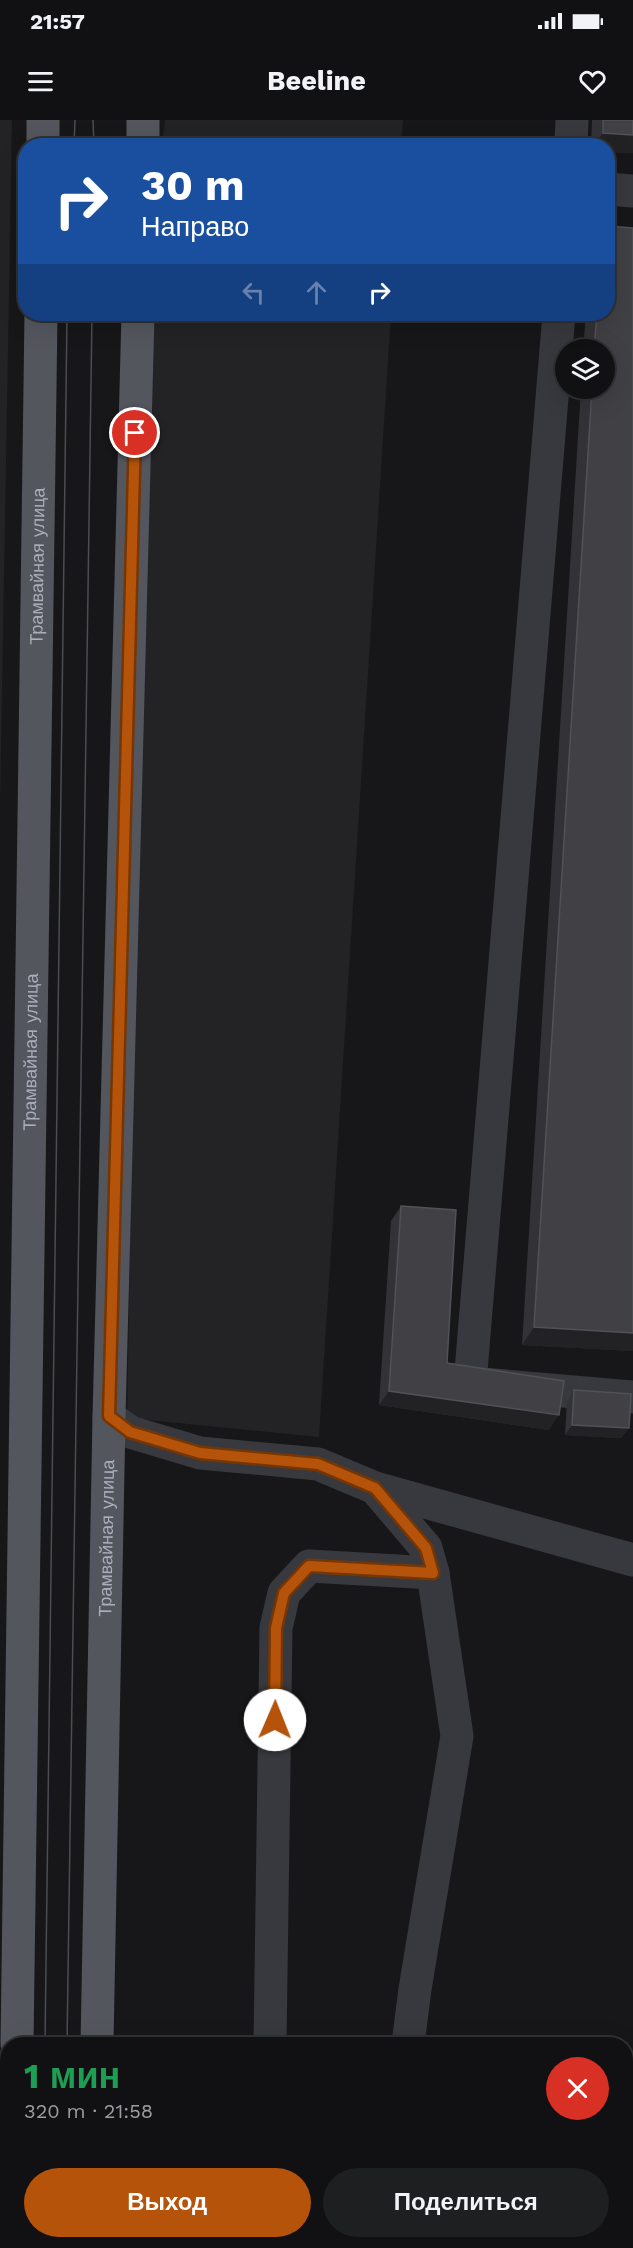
<!DOCTYPE html>
<html lang="ru">
<head>
<meta charset="utf-8">
<style>
	body { margin:0; font-family:"Work Sans",sans-serif; background:#1e1f21; color:#f1f3f6; height:100vh; display:flex; flex-direction:column; font-size:22px; white-space:nowrap }
	* { box-sizing:border-box; margin:0 }
	p { font-size:20px; color:#9c9da0 }
	.icon { flex:none; width:33px; height:33px; fill:none; stroke:currentColor; stroke-width:2; stroke-linecap:round; stroke-linejoin:round }
	.map { position:relative; flex:1; overflow:hidden }
	.side { position:absolute; left:0px; top:1917px; width:633px; height:212px; display:flex; flex-direction:column; background:#111113; border-radius:24px 24px 0 0; box-shadow:0 6px 24px #0002,0 0 0 2px #303133 }
	.side>* { flex:none }
	.top-card { position:absolute; left:18px; top:18px; width:597px; height:183px; border-radius:24px; box-shadow:0 6px 24px #0002,0 0 0 2px #303133; background:#1a4fa0; color:#fff; overflow:hidden }
	.fabs { position:absolute; left:555px; top:219px; display:grid; gap:12px }
	.fabs a { display:grid; place-items:center; width:60px; height:60px; border-radius:50%; background:#111113; box-shadow:0 6px 24px #0002,0 0 0 2px #303133; font-size:30px }
	.pin { position:absolute; display:grid; place-items:center; width:51px; height:51px; color:#fff; margin:-26px; border:3px solid #fff; border-radius:50%; box-shadow:0 2px 6px #0007 }
	.me { position:absolute; width:66px; margin:-33px; rotate:1deg; stroke-linejoin:round; filter:drop-shadow(0 0 4px #0008) }
	.turn { display:flex; align-items:center; gap:21px; height:126px; padding:0 24px; font-size:27px }
	.turn .icon { width:78px; height:78px; stroke-width:2.5 }
	.turn b { display:block; font-size:42px; line-height:51px }
	.lanes { display:flex; align-items:center; height:57px; padding:0 24px; background:#0003; justify-content:center; gap:30px; direction:ltr }
	.lanes .off { opacity:.35 }
	.round { display:grid; place-items:center; flex:none; width:63px; height:63px; border-radius:32px; background:#1e1f21 }
	.headline { display:flex; align-items:center; justify-content:space-between; height:102px; padding:0 24px }
	h1 { font-size:36px; font-weight:700; line-height:45px; color:#1e9e55 }
	.action { display:flex; gap:12px; margin-top:auto; padding:12px 24px }
	.action a { flex:1; height:69px; border-radius:36px; background:#b45309; color:#fff; font-size:24px; font-weight:700; line-height:69px; text-align:center }
	.action a+a { background:#1e1f21; color:#f1f3f6 }
	.status { display:flex; justify-content:space-between; align-items:center; height:42px; padding:0 30px; background:#111113; direction:ltr }
	.status svg { height:16px; fill:currentColor }
	header { display:flex; justify-content:space-between; align-items:center; height:78px; padding:0 24px; background:#111113; font-size:27px; font-weight:700 }
	.map>svg:first-child { display:block }
</style>
</head>
<body>
<div class="status"><b>21:57</b><svg viewBox="0 0 49 12"><path d="M0 12V9h3v3zM5 12V6h3v6zM10 12V3h3v9zM15 12V0h3v12zM26 1h20v11H26zM47 4h2v5h-2z"/></svg></div>
<header><svg class="icon" aria-label="menu" viewBox="0 0 24 24"><path d="M4 6h16M4 12h16M4 18h16"/></svg>Beeline<svg class="icon" aria-label="heart" viewBox="0 0 24 24"><path d="M12 20l-8-8c-3-5 5-10 8-4 3-6 11-1 8 4z"/></svg></header>
<div class="map">
<svg width="633" height="2128" viewBox="0 0 633 2128">
	<rect width="100%" height="100%" fill="#171719"/>
	<g fill="#232326">
		<polygon points="0,0 12,0 0,685"/>
		<polygon points="165,0 403,0 401,25 162,25"/>
		<polygon points="144,194 391,194 319,1317 127,1298 138,684"/>
	</g>
	<g fill="none" stroke-linecap="round" stroke-linejoin="round">
		<g stroke="#38393e" stroke-width="33">
			<polyline points="571,26 572,0"/>
			<polyline points="608,69 633,71"/>
			<polyline points="559,194 470,1263 633,1277"/>
			<polyline points="109,1297 130,1312 200,1333 318,1344 375,1368 426,1428 433,1453 309,1446 284,1473 276,1508 270,1924"/>
			<polyline points="375,1368 633,1440"/>
			<polyline points="408,1924 415,1869 457,1616 433,1453"/>
			<polyline points="267,2128 268,2121"/>
			<polyline points="382,2128 382,2121"/>
		</g>
		<g stroke="#54565e" stroke-width="33">
			<polyline points="43,26 43,0"/>
			<polyline points="143,26 143,0"/>
			<path id="s1" d="M17 1924 41 194"/>
			<path id="s2" d="M97 1924 109 1297 138 194"/>
			<polyline points="14,2128 14,2121"/>
			<polyline points="93,2128 94,2121"/>
		</g>
		<g stroke="#4b4d53" stroke-width="1.5">
			<polyline points="93,0 94,26"/>
			<polyline points="74,26 75,0"/>
			<polyline points="45,1924 67,194"/>
			<polyline points="67,1924 92,194"/>
			<polyline points="43,2128 43,2121"/>
			<polyline points="64,2128 64,2121"/>
		</g>
	</g>
	<g fill="#333337">
		<polygon points="592,0 633,0 633,33 608,32 608,26 591,26"/>
		<polygon points="586,194 608,194 633,1231 522,1225 581,268 604,268 604,230 583,230"/>
		<polygon points="401,1086 447,1243 549,1310 379,1285 391,1101"/>
		<polygon points="574,1270 629,1308 621,1318 565,1315 567,1281"/>
	</g>
	<g fill="#222225">
		<polygon points="603,13 633,15 633,33 608,32 608,26 594,26"/>
		<polygon points="534,1207 633,1213 633,1231 522,1225"/>
		<polygon points="389,1271 559,1295 549,1310 379,1285"/>
		<polygon points="572,1305 629,1308 621,1318 565,1315"/>
	</g>
	<g fill="#404045" stroke="#505257" stroke-width="1.5">
		<polygon points="603,0 633,0 633,15 603,13"/>
		<polygon points="489,21 525,24 525,26 489,26"/>
		<polygon points="608,106 633,108 633,1213 534,1207 592,268 604,268 604,230 594,230 597,194 608,194"/>
		<polygon points="401,1086 456,1090 447,1243 564,1261 559,1295 389,1271"/>
		<polygon points="574,1270 631,1274 629,1308 572,1305"/>
	</g>
	<g fill="none" stroke-linecap="round" stroke-linejoin="round">
		<g stroke="#753606" stroke-width="15">
			<polyline id="route" points="135,313 109,1296 130,1312 200,1333 318,1344 375,1368 426,1428 433,1453 309,1446 284,1473 276,1508 275,1600"/>
		</g>
		<use href="#route" stroke="#b45309" stroke-width="10"/>
	</g>
	<g text-anchor="middle" stroke-width="6" stroke-linejoin="round" paint-order="stroke">
		<g font-size="18" fill="#a9aeb9" stroke="#121214">
			<text dy="6" stroke="none"><textPath href="#s1" startOffset="1478">Трамвайная улица</textPath></text>
			<text dy="6" stroke="none"><textPath href="#s1" startOffset="992">Трамвайная улица</textPath></text>
			<text dy="6" stroke="none"><textPath href="#s2" startOffset="506">Трамвайная улица</textPath></text>
		</g>
	</g>
</svg>
<div class="fabs">
<a><svg class="icon" aria-label="layers" viewBox="0 0 24 24"><path d="M12 4l9 5-9 5-9-5zM3 14l9 5 9-5"/></svg></a>
</div>
<div class="pin" style="left:135px;top:313px;background:#d93025"><svg class="icon" aria-label="arrive" viewBox="0 0 24 24"><path d="M6 21V4h12l-3 4 3 4H6"/></svg></div>
<svg class="me" style="left:275px;top:1600px" viewBox="-20 -20 40 40"><circle r="19" fill="#fff"/><path d="M0-13L10 11 0 6-10 11z" fill="#b45309"/></svg>
<div class="top-card">
<div class="turn"><svg class="icon" aria-label="right" viewBox="0 0 24 24"><path d="M7 20v-9h11M14 6l5 5-5 5"/></svg><div><b>30 m</b>Направо</div></div>
<div class="lanes"><svg class="icon off" aria-label="left" viewBox="0 0 24 24"><path d="M17 20v-9H6M10 6l-5 5 5 5"/></svg><svg class="icon off" aria-label="ahead" viewBox="0 0 24 24"><path d="M12 20V5M6 11l6-6 6 6"/></svg><svg class="icon" aria-label="right" viewBox="0 0 24 24"><path d="M7 20v-9h11M14 6l5 5-5 5"/></svg></div>
</div>
<section class="side">
<div class="headline"><div><h1>1 мин</h1><p>320 m · 21:58</p></div><a class="round" style="background:#d93025;color:#fff"><svg class="icon" aria-label="close" viewBox="0 0 24 24"><path d="M6 6l12 12M18 6L6 18"/></svg></a></div>
<div class="action"><a>Выход</a><a>Поделиться</a></div>
</section>
</div>
</body>
</html>
